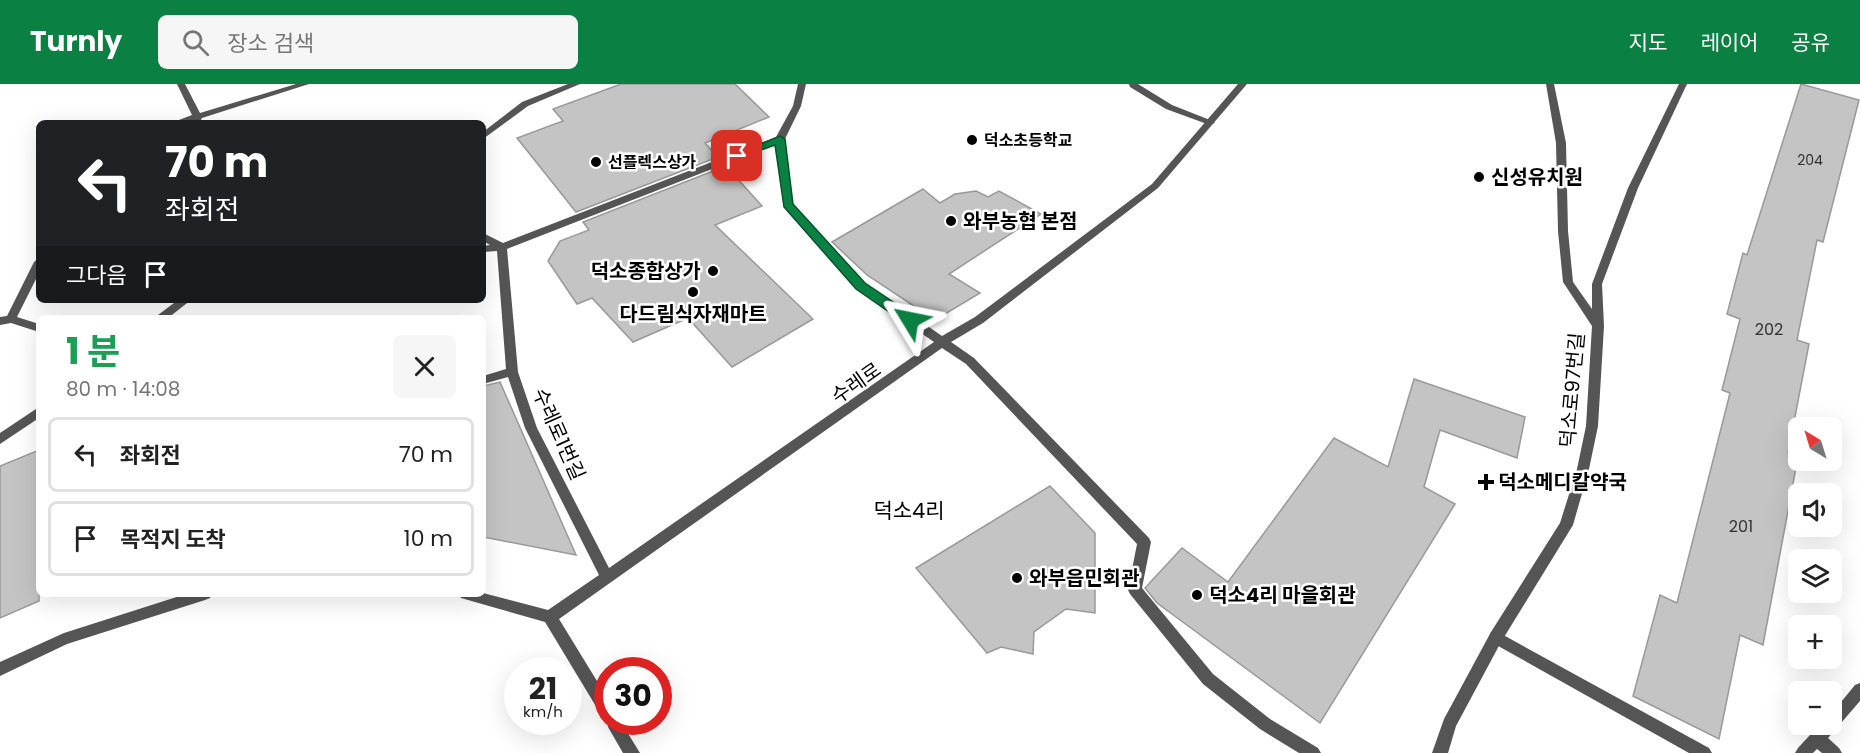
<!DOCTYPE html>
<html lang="ko">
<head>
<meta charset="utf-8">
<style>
	body { margin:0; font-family:Poppins,"Noto Sans KR",sans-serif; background:#f6f6f6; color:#222; height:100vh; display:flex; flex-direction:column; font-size:22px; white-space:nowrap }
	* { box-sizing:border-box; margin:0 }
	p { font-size:20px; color:#767676 }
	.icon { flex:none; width:33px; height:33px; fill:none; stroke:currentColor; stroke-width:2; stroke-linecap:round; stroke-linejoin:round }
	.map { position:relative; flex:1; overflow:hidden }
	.details { position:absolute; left:36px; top:231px; width:450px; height:282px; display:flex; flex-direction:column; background:#fff; border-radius:9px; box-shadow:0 6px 24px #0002 }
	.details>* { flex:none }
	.banner { position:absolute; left:36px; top:36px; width:450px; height:183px; border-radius:9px; box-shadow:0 6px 24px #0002; background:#202124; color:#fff; overflow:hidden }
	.needle { width:39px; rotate:322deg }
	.controls { position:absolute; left:1788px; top:333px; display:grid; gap:12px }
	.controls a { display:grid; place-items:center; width:54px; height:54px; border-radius:9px; background:#fff; box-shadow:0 6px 24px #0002; font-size:30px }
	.speed { position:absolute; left:504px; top:573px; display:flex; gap:12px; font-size:30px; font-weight:700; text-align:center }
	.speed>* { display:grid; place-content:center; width:78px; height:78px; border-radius:50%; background:#fff; box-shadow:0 6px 24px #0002; line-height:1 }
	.speed small { font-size:15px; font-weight:400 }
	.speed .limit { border:9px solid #d22; background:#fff; color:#111 }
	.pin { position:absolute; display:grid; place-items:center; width:51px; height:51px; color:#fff; margin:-26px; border-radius:12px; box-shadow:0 3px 9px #0006 }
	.me { position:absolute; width:66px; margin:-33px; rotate:305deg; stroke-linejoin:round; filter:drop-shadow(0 0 4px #0008) }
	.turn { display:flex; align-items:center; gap:21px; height:126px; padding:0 30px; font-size:27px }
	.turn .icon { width:78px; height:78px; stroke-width:2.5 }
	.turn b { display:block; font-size:42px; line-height:51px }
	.then { display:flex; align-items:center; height:57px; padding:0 30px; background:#0003; gap:12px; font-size:22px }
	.round { display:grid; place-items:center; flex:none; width:63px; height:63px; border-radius:9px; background:#f6f6f6 }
	.overview { display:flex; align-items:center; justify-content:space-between; height:102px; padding:0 30px }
	h1 { font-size:36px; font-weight:700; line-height:45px; color:#1e9e55 }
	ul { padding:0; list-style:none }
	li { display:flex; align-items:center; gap:18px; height:75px; margin:0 12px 9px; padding:0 18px; border:3px solid #e0e0e0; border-radius:9px }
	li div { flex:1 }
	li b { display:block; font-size:22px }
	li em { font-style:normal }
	header { display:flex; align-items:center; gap:36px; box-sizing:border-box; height:84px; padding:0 30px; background:#0b8043; color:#fff }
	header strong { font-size:28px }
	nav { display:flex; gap:33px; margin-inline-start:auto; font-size:21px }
	.search { width:420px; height:54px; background:#f6f6f6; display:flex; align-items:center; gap:15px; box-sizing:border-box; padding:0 21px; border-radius:9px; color:#767676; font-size:22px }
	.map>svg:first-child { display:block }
</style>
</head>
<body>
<header>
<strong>Turnly</strong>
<div class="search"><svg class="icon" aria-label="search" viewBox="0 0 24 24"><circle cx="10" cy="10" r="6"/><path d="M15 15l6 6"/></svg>장소 검색</div>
<nav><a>지도</a><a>레이어</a><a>공유</a></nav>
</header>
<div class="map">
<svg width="1860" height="669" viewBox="0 0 1860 669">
	<rect width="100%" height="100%" fill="#fff"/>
	<g fill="#c4c4c4" stroke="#999" stroke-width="1.5">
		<polygon points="621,0 735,0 769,33 705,59 718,73 576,128 517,54 563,37 553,25"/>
		<polygon points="1801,0 1859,16 1823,158 1817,156 1797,256 1809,260 1788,369 1798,373 1763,561 1740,551 1719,655 1633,612 1660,511 1677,519 1730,309 1722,306 1740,235 1727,230 1743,169 1747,171"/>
		<polygon points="726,82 762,122 715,141 813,235 732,283 688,234 633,258 592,214 577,220 548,177 560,157 589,146 583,138"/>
		<polygon points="923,105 940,119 955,110 976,107 988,113 999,107 1041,130 949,190 980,209 935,236 867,191 832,158"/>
		<polygon points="1414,295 1525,333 1517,374 1440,346 1424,403 1455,420 1320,639 1157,519 1145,504 1182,464 1228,498 1334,354 1388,383"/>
		<polygon points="500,298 576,471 483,453 483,302"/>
		<polygon points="39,366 39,517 0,534 0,382"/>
		<polygon points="1050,402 1095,449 1095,529 1066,525 1034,548 1033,570 1001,563 987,569 916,484"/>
	</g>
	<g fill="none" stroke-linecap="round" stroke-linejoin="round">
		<g fill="#555" fill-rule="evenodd">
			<polygon points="1129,0 1138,0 1172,21 1215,38 1213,40 1207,40 1166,25 1130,3"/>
			<polygon points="1496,547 1709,664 1712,669 1689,669 1491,558 1489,553 1491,548"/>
			<polygon points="1860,599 1860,617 1828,654 1839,664 1842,669 1822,669 1817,665 1813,669 1795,669 1798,664 1820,640 1832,640 1832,629 1855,601"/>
		</g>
		<g fill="#555" fill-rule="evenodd">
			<polygon points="177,0 185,0 200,29 296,0 309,0 202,34 199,39 171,39 192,31"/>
			<polygon points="568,0 580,0 528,22 483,55 483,48 522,18"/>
			<path d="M798 0H806L801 22 785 55 793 120 865 199 942 252 975 233 1152 100 1238 0H1247L1158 104 983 239 951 258 974 274 1149 454 1151 458 1142 504 1213 590 1270 635 1318 664 1321 669H1299L1260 645 1203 600 1130 510 1128 506 1137 460 966 280 942 264 559 535 608 615V638H621L640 669H623L608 643 607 636 603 634 545 538 461 514 459 510 483 509 548 526 599 491 525 344 508 293 483 300V292L506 285 497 167 483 168V162L490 161 483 157V149L503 159 776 53 793 22ZM776 60 784 123 857 205 934 258 609 484 537 344 518 288 507 165Z"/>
			<polygon points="1546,0 1554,0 1566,59 1568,147 1573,198 1592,225 1592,200 1628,104 1679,0 1687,0 1638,104 1602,200 1604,242 1598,342 1589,385 1573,441 1501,558 1456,642 1448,669 1432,669 1444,635 1491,548 1560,439 1577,385 1586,342 1592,242 1563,198 1558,147 1556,59"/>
			<polygon points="39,174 39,189 17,233 39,240 39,248 11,239 0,241 0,233 7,232 34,178"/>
			<polygon points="178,216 191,216 168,234 154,234"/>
			<polygon points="39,323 39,334 0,360 0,349"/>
			<polygon points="186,510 212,510 210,514 205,516 67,560 0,592 0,578 64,549"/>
		</g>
	</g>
	<polygon fill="#0b8043" stroke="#07532c" stroke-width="1.5" points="780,52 785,55 793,120 865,199 914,232 916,236 914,239 905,239 856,205 784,123 775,61 737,75 732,72"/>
	<g fill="#000" stroke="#fff" stroke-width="2">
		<circle cx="972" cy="56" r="6"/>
		<circle cx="596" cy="78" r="6"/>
		<circle cx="1479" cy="93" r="6"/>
		<circle cx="951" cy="137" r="6"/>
		<circle cx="713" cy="187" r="6"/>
		<circle cx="693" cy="208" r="6"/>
		<path d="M1483 389h6v6h6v6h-6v6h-6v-6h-6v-6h6z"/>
		<circle cx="1017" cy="494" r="6"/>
		<circle cx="1197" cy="511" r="6"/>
	</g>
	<g text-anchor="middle" stroke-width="5" stroke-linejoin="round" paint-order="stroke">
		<g font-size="14" fill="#313131">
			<text x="1810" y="81">204</text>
		</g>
		<g font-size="16" font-weight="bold" fill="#000" stroke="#fff" text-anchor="start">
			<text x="984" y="62">덕소초등학교</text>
			<text x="608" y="84">선플렉스상가</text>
		</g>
		<g font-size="16" fill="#313131">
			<text x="1769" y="251">202</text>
			<text x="1741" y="448">201</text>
		</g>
		<g font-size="20" font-weight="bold" fill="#000" stroke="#fff" text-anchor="start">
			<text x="1491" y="100">신성유치원</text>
			<text x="963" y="144">와부농협 본점</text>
			<text x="701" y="194" text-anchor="end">덕소종합상가</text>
			<text x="693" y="237" text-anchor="middle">다드림식자재마트</text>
			<text x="1498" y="405">덕소메디칼약국</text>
			<text x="1029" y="501">와부읍민회관</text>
			<text x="1209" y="518">덕소4리 마을회관</text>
		</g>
		<g font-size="20" fill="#000" stroke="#fff">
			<text transform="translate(856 299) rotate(-35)" y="7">수레로</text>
			<text transform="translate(1572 306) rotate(-85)" y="7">덕소로97번길</text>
			<text transform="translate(559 350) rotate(66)" y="7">수레로1번길</text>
		</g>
		<g font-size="21" fill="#000" stroke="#fff">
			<text x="909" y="434">덕소4리</text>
		</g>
	</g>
</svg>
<div class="controls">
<a><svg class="needle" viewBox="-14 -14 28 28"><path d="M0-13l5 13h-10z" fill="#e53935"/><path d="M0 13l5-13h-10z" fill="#767676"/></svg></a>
<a><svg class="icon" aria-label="sound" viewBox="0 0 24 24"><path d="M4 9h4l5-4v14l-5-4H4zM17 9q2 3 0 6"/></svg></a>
<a><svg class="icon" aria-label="layers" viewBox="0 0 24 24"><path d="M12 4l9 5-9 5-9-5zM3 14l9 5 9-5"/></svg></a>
<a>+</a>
<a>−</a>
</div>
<div class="speed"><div>21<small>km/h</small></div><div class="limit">30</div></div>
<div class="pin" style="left:737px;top:72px;background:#d93025"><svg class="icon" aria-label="arrive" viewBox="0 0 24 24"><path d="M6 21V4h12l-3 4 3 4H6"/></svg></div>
<svg class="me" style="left:910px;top:236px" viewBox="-20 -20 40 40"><path d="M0-17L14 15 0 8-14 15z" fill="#0b8043" stroke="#fff" stroke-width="4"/></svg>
<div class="banner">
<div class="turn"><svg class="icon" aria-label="left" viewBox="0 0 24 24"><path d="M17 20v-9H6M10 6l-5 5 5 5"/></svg><div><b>70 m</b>좌회전</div></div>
<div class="then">그다음<svg class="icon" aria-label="arrive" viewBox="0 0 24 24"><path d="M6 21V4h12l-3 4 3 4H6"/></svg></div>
</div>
<section class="details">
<div class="overview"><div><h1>1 분</h1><p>80 m · 14:08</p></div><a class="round"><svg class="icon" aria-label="close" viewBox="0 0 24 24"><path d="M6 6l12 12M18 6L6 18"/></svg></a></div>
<ul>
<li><svg class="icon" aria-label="left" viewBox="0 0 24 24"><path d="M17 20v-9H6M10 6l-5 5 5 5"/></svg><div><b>좌회전</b></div><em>70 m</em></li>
<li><svg class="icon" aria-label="arrive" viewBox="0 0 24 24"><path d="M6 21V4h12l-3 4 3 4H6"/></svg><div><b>목적지 도착</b></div><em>10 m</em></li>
</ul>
</section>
</div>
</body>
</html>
